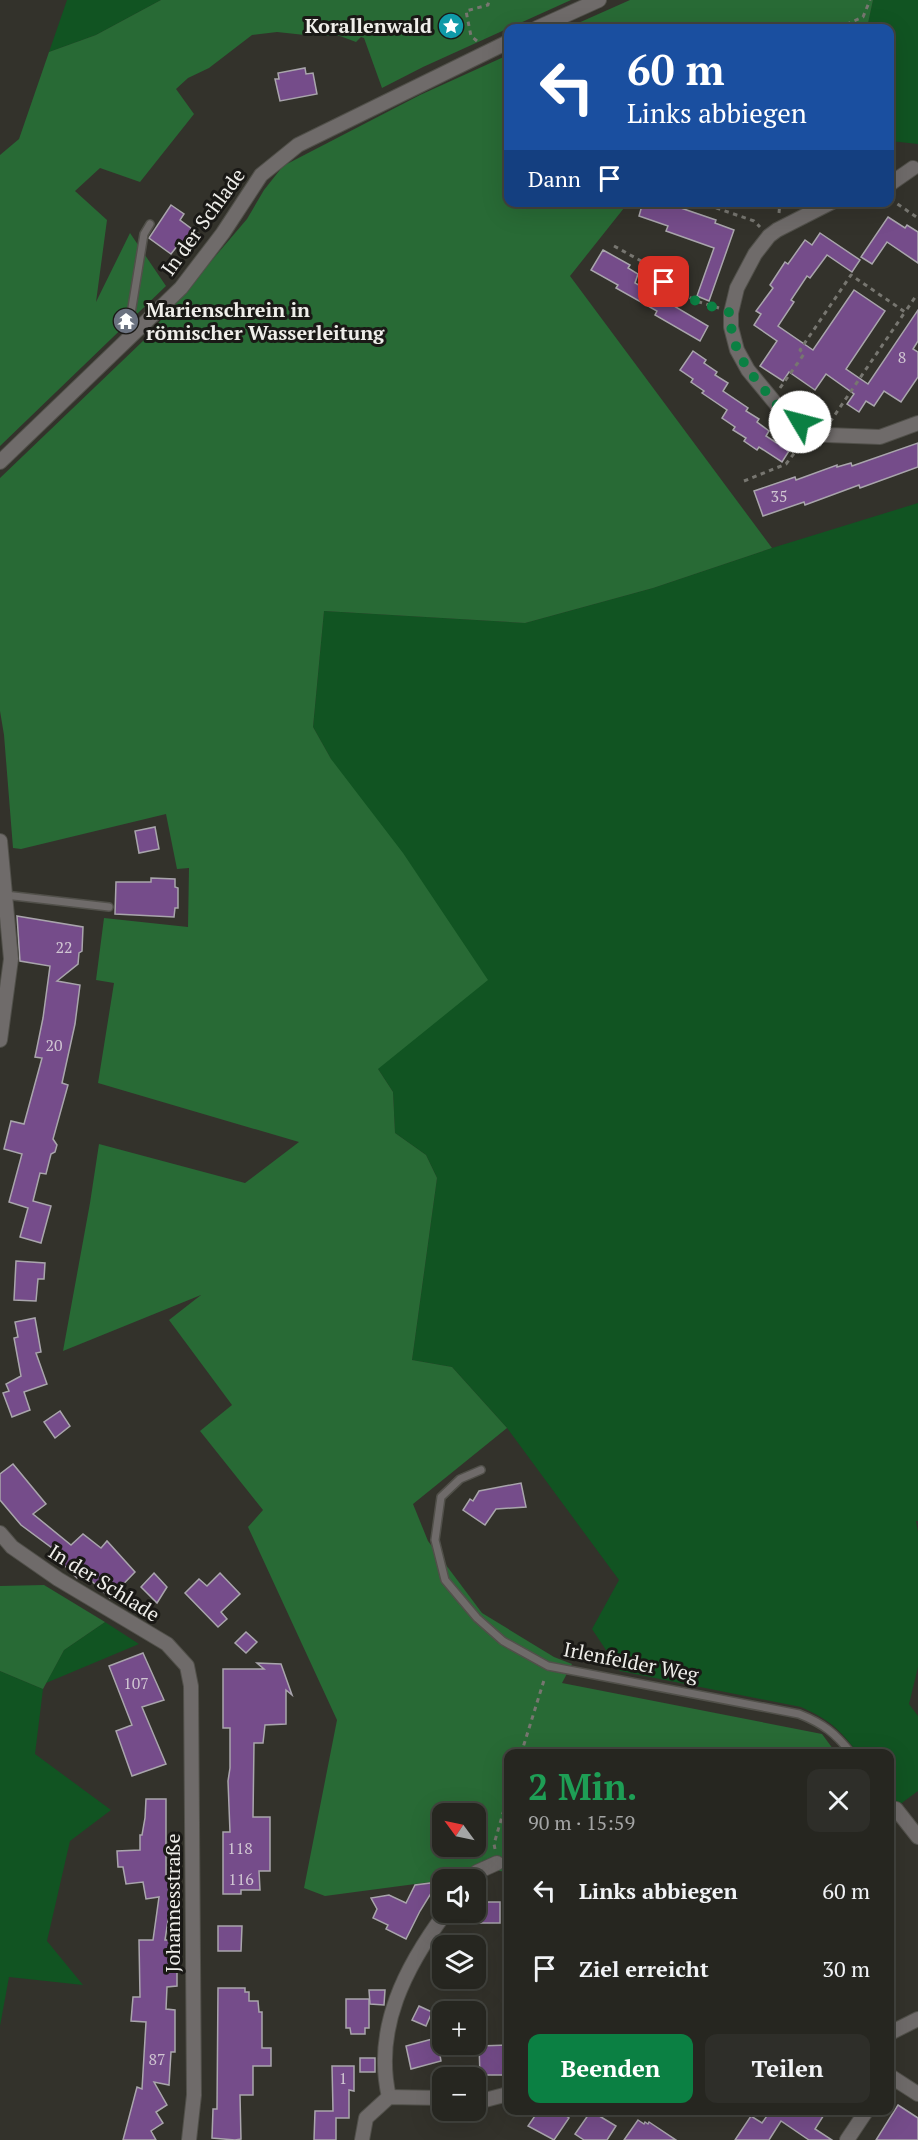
<!DOCTYPE html>
<html lang="de">
<head>
<meta charset="utf-8">
<style>
	body { margin:0; font-family:"PT Serif",serif; background:#2e2e29; color:#f1f3f6; height:100vh; display:flex; flex-direction:column; font-size:22px; white-space:nowrap }
	* { box-sizing:border-box; margin:0 }
	p { font-size:20px; color:#a4a5a5 }
	.icon { flex:none; width:33px; height:33px; fill:none; stroke:currentColor; stroke-width:2; stroke-linecap:round; stroke-linejoin:round }
	.map { position:relative; flex:1; overflow:hidden }
	.side { position:absolute; left:504px; top:1749px; width:390px; height:366px; display:flex; flex-direction:column; background:#262620; border-radius:12px; box-shadow:0 6px 24px #0002,0 0 0 2px #42433e }
	.side>* { flex:none }
	.banner { position:absolute; left:504px; top:24px; width:390px; height:183px; border-radius:12px; box-shadow:0 6px 24px #0002,0 0 0 2px #42433e; background:#1a4fa0; color:#fff; overflow:hidden }
	.needle { width:39px; rotate:303deg }
	.controls { position:absolute; left:432px; top:1803px; display:grid; gap:12px }
	.controls a { display:grid; place-items:center; width:54px; height:54px; border-radius:12px; background:#262620; box-shadow:0 6px 24px #0002,0 0 0 2px #42433e; font-size:30px }
	.pin { position:absolute; display:grid; place-items:center; width:51px; height:51px; color:#fff; margin:-26px; border-radius:12px; box-shadow:0 3px 9px #0006 }
	.me { position:absolute; width:66px; margin:-33px; rotate:307deg; stroke-linejoin:round; filter:drop-shadow(0 0 4px #0008) }
	.turn { display:flex; align-items:center; gap:21px; height:126px; padding:0 24px; font-size:27px }
	.turn .icon { width:78px; height:78px; stroke-width:2.5 }
	.turn b { display:block; font-size:42px; line-height:51px }
	.then { display:flex; align-items:center; height:57px; padding:0 24px; background:#0003; gap:12px; font-size:22px }
	.round { display:grid; place-items:center; flex:none; width:63px; height:63px; border-radius:12px; background:#2e2e29 }
	.summary { display:flex; align-items:center; justify-content:space-between; height:102px; padding:0 24px }
	h1 { font-size:36px; font-weight:800; line-height:45px; color:#1e9e55 }
	.button { display:flex; gap:12px; margin-top:auto; padding:12px 24px }
	.button a { flex:1; height:69px; border-radius:12px; background:#0b8043; color:#fff; font-size:24px; font-weight:800; line-height:69px; text-align:center }
	.button a+a { background:#2e2e29; color:#f1f3f6 }
	ul { padding:0; list-style:none }
	li { display:flex; align-items:center; gap:18px; height:78px; padding:0 24px }
	li div { flex:1 }
	li b { display:block; font-size:22px }
	li em { font-style:normal }
	.map>svg:first-child { display:block }
</style>
</head>
<body>
<div class="map">
<svg width="918" height="2140" viewBox="0 0 918 2140">
	<rect width="100%" height="100%" fill="#33322b"/>
	<g fill="#115422">
		<polygon points="67,0 161,0 96,35 49,52"/>
		<polygon points="873,0 918,0 918,144 890,141 890,28 867,28"/>
		<path d="M918 503V1521H916L918 1532V1667L909 1704 918 1716V1791L899 1805 890 1793V1754L858 1753C838 1728 830 1720 801 1707L620 1671 592 1629 619 1580 507 1428 452 1367 412 1360 437 1178 426 1155 395 1133 393 1092 378 1069 331 759 313 727 324 611 525 623 653 588 772 548Z"/>
		<polygon points="105,1622 139,1644 46,1683 64,1650"/>
		<polygon points="0,1671 43,1689 35,1754 111,1810 70,1841 47,1941 83,1985 9,1977 0,2026"/>
	</g>
	<g fill="#286a35" fill-rule="evenodd">
		<polygon points="161,0 571,0 423,67 382,88 364,38 361,37 356,42 340,36 305,35 277,32 252,35 209,68 188,78 176,89 194,114 140,182 100,168 75,191 107,220 96,302 130,233 166,286 0,446 0,155 19,139 49,52 96,35"/>
		<polygon points="630,0 873,0 867,28 567,28"/>
		<path d="M508 55V202L628 203 570 276 772 548 653 588 525 623 324 611 313 727 331 759 403 853 488 980 378 1069 393 1092 395 1133 426 1155 437 1178 412 1360 452 1367 507 1428 413 1504 428 1541 482 1613 554 1657 572 1664 562 1683 822 1734 836 1753 508 1754V1872L491 1870 453 1879 325 1896 304 1888 337 1720 248 1527 263 1510 200 1431 232 1405 169 1320 201 1295 63 1351 90 1203 99 1144 245 1183 299 1142 98 1083 114 983 96 980 104 918 188 927 189 868 177 869 166 814 21 849 13 848 4 735 0 711V478L143 341 247 219 264 190 283 166 420 95ZM442 1814H476V1846H442Z"/>
		<polygon points="44,1585 105,1622 64,1650 43,1689 0,1671 0,1586"/>
	</g>
	<g fill="#754c8a" stroke="#a9a5ac" stroke-width="1.5">
		<polygon points="305,68 306,74 313,73 317,94 280,101 275,79 279,79 278,73"/>
		<polygon points="643,202 677,202 675,206 716,220 715,223 734,230 709,301 697,296 714,248 666,231 668,226 639,216"/>
		<polygon points="171,205 184,214 180,220 200,235 188,252 178,245 171,254 149,238"/>
		<polygon points="888,217 905,228 907,225 918,232 918,263 887,242 872,264 861,257"/>
		<polygon points="820,233 860,260 852,272 827,255 810,278 807,276 791,300 794,302 778,326 813,350 854,290 885,311 846,369 868,384 918,310 918,341 913,349 918,352 918,377 901,402 884,391 874,406 866,401 859,412 847,404 854,394 826,374 815,390 789,372 783,381 760,366 777,341 754,325 761,314 756,311 773,288 770,285 785,262 788,264 805,240 812,245"/>
		<polygon points="603,250 630,265 628,268 638,274 635,283 708,326 700,341 655,315 657,311 616,288 618,285 591,270"/>
		<polygon points="693,351 706,360 704,363 717,372 715,375 728,383 723,391 748,408 746,411 759,419 757,422 769,431 766,436 789,451 782,462 759,447 757,450 744,441 746,438 733,430 735,427 722,418 727,410 702,393 704,391 691,382 693,379 680,370"/>
		<polygon points="918,443 918,467 860,488 859,485 805,505 804,502 763,516 754,491 795,477 796,480 837,465 837,467 851,463 852,466"/>
		<polygon points="155,827 159,849 139,853 135,831"/>
		<polygon points="151,878 175,879 175,887 178,888 178,908 175,908 174,917 115,914 116,882 151,882"/>
		<polygon points="17,916 83,927 82,951 79,953 78,964 57,981 80,985 75,1024 62,1083 68,1085 53,1139 57,1145 55,1152 51,1154 46,1174 40,1173 33,1201 51,1206 41,1243 20,1237 28,1208 9,1202 22,1154 4,1149 11,1121 24,1124 42,1058 35,1057 43,1018 50,966 20,961"/>
		<polygon points="16,1261 45,1263 44,1279 38,1279 36,1301 14,1300"/>
		<polygon points="35,1318 41,1352 36,1353 47,1384 24,1392 30,1410 12,1417 3,1393 9,1391 6,1384 21,1376 14,1338 18,1337 15,1322"/>
		<polygon points="60,1411 70,1426 55,1438 44,1422"/>
		<polygon points="13,1464 46,1504 33,1514 71,1545 83,1534 101,1548 107,1541 135,1572 110,1598 82,1572 77,1578 57,1558 60,1554 21,1525 0,1500 0,1474"/>
		<polygon points="521,1483 526,1507 496,1509 485,1525 463,1510 470,1499 473,1501 479,1491"/>
		<polygon points="154,1573 167,1587 157,1603 141,1587"/>
		<polygon points="220,1573 240,1594 221,1612 227,1619 218,1627 185,1593 199,1579 207,1586"/>
		<polygon points="246,1632 257,1642 246,1653 235,1643"/>
		<polygon points="143,1653 164,1700 142,1707 166,1764 132,1776 116,1731 132,1725 109,1666"/>
		<polygon points="257,1663 281,1664 292,1695 286,1690 286,1724 265,1725 263,1743 254,1743 253,1817 270,1817 270,1871 259,1871 260,1890 241,1890 241,1894 223,1894 223,1832 230,1832 228,1781 230,1768 230,1728 223,1728 223,1669 264,1669"/>
		<polygon points="146,1799 166,1799 166,1878 172,1877 175,1894 172,1895 165,1940 177,1940 177,1986 167,1987 166,2009 175,2010 175,2052 171,2052 169,2085 154,2082 167,2105 156,2112 163,2123 151,2131 156,2140 123,2140 137,2087 142,2089 146,2022 131,2021 133,1997 140,1997 139,1940 153,1940 159,1897 146,1899 143,1882 126,1884 123,1867 118,1867 117,1851 140,1850 140,1835 142,1835 145,1818"/>
		<polygon points="438,1882 420,1911 406,1939 386,1929 388,1925 373,1918 377,1909 371,1898 389,1895 406,1903 415,1885"/>
		<rect x="476" y="1902" width="24" height="21"/>
		<polygon points="218,1926 242,1926 241,1951 218,1951"/>
		<polygon points="218,1988 245,1988 245,1992 249,1992 249,2001 258,2001 259,2012 262,2012 262,2048 271,2048 271,2066 253,2066 253,2095 240,2095 241,2139 235,2140 212,2138 213,2109 217,2109"/>
		<polygon points="369,1990 385,1990 384,2005 370,2004"/>
		<polygon points="346,1999 369,1999 369,2028 365,2028 365,2034 351,2034 350,2028 346,2028"/>
		<polygon points="419,2006 432,2012 426,2026 412,2020"/>
		<polygon points="440,2037 443,2049 439,2050 441,2061 411,2069 406,2046"/>
		<polygon points="508,2045 508,2075 480,2075 479,2046"/>
		<rect x="360" y="2058" width="15" height="14"/>
		<polygon points="332,2066 354,2066 354,2091 349,2090 349,2118 336,2118 336,2140 314,2140 315,2111 333,2111"/>
		<polygon points="898,2105 918,2118 918,2140 876,2140"/>
		<polygon points="539,2110 558,2110 569,2118 554,2140 528,2126"/>
		<polygon points="765,2110 827,2110 815,2129 832,2140 809,2140 781,2121 769,2140 735,2140 751,2116 762,2123 769,2113"/>
		<polygon points="591,2111 616,2126 607,2140 584,2140 575,2134"/>
		<polygon points="638,2120 644,2124 645,2122 648,2124 649,2122 676,2140 624,2140"/>
	</g>
	<g fill="none" stroke-linecap="round" stroke-linejoin="round">
		<g stroke="#51504a" stroke-width="10">
			<g id="lane">
				<polyline points="127,338 144,234 150,224"/>
				<polyline points="5,895 109,907"/>
				<path d="M481 1470 460 1479 441 1497 435 1540 445 1580 477 1618 503 1641 548 1666 799 1714C824 1724 835 1733 852 1754"/>
			</g>
		</g>
		<g stroke="#51504a" stroke-width="16">
			<g id="street">
				<polyline points="537,28 599,0"/>
				<polyline points="890,184 913,168"/>
				<polyline points="832,202 777,230 769,236 755,254 737,288 731,313 731,327 737,350 748,370 786,416 827,435 880,437 918,423"/>
				<polyline points="0,462 181,288 223,233 261,175 298,145 508,42"/>
				<polyline points="0,841 11,959 0,1040"/>
				<polyline points="0,1533 12,1547 58,1579 167,1644 187,1666 191,1686 194,2095 189,2140"/>
				<polyline points="896,1809 918,1837"/>
				<polyline points="471,1880 477,1872 497,1863"/>
				<polyline points="890,2033 918,2019"/>
				<polyline points="890,2076 918,2094"/>
				<path d="M389 2097C373 2028 406 1966 446 1912"/>
				<polyline points="476,2099 485,2100 508,2094"/>
				<polyline points="362,2140 366,2118 389,2097 442,2098"/>
				<polyline points="847,2140 867,2110"/>
			</g>
		</g>
		<g stroke="#777670" stroke-width="3" stroke-dasharray="4.5 4.5" stroke-linecap="butt">
			<polyline points="838,28 863,17 870,0"/>
			<polyline points="477,41 471,36 466,11 488,5 489,0"/>
			<polyline points="890,199 918,218"/>
			<polyline points="699,202 754,221 760,227"/>
			<polyline points="779,213 780,202"/>
			<polyline points="614,246 652,267 648,273 696,301 719,308"/>
			<polyline points="780,388 804,354 800,350 851,275 905,312 916,296 918,297"/>
			<polyline points="830,422 905,312"/>
			<polyline points="744,481 786,464 805,439"/>
			<polyline points="521,1754 545,1677"/>
			<polyline points="495,1849 494,1844 508,1796"/>
		</g>
		<use href="#lane" stroke="#6f6b6a" stroke-width="7"/>
		<use href="#street" stroke="#6f6b6a" stroke-width="14"/>
	</g>
	<g fill="none" stroke-linecap="round" stroke-linejoin="round">
		<polyline stroke="#0b8043" stroke-width="10" stroke-dasharray="0 18" points="664,282 696,301 731,313 731,327 737,350 748,370 786,416 800,422"/>
	</g>
	<defs>
		<g id="sight-disc" transform="scale(1.35)"><circle r="9.5" fill="#0f9aa8" stroke="#1a1916"/><path d="M0-6L1.8-2.2L6-1.7L2.9 1.2L3.7 5.4L0 3.3L-3.7 5.4L-2.9 1.2L-6-1.7L-1.8-2.2Z" fill="#fff"/></g>
		<g id="temple-disc" transform="scale(1.35)"><circle r="9.5" fill="#6b7280" stroke="#1a1916"/><path d="M0-6L5-2H3V0L6.5 2.5H4V6H1.5V3h-3V6H-4V2.5H-6.5L-3 0V-2H-5Z" fill="#fff"/></g>
	</defs>
	<g fill-rule="evenodd">
		<use href="#sight-disc" x="451" y="26"/>
		<use href="#temple-disc" x="126" y="321"/>
	</g>
	<g text-anchor="middle" stroke-width="6" stroke-linejoin="round" paint-order="stroke">
		<g font-size="16" fill="#d0c6d2">
			<text x="902" y="363">8</text>
			<text x="779" y="502">35</text>
			<text x="64" y="953">22</text>
			<text x="54" y="1051">20</text>
			<text x="136" y="1689">107</text>
			<text x="240" y="1854">118</text>
			<text x="241" y="1885">116</text>
			<text x="157" y="2065">87</text>
			<text x="343" y="2084">1</text>
		</g>
		<g font-size="20" font-weight="bold" fill="#efeeea" stroke="#1a1916" text-anchor="end">
			<text x="432" y="33">Korallenwald</text>
			<text x="146" y="317" text-anchor="start">Marienschrein in<tspan x="146" dy="23">römischer Wasserleitung</tspan></text>
		</g>
		<g font-size="20" fill="#efeeea" stroke="#1a1916">
			<text transform="translate(203 222) rotate(-54)" y="7">In der Schlade</text>
			<text transform="translate(104 1583) rotate(32)" y="7">In der Schlade</text>
			<text transform="translate(631 1662) rotate(11)" y="7">Irlenfelder Weg</text>
			<text transform="translate(173 1903) rotate(-90)" y="7">Johannesstraße</text>
		</g>
	</g>
</svg>
<div class="controls">
<a><svg class="needle" viewBox="-14 -14 28 28"><path d="M0-13l5 13h-10z" fill="#e53935"/><path d="M0 13l5-13h-10z" fill="#a4a5a5"/></svg></a>
<a><svg class="icon" aria-label="sound" viewBox="0 0 24 24"><path d="M4 9h4l5-4v14l-5-4H4zM17 9q2 3 0 6"/></svg></a>
<a><svg class="icon" aria-label="layers" viewBox="0 0 24 24"><path d="M12 4l9 5-9 5-9-5zM3 14l9 5 9-5"/></svg></a>
<a>+</a>
<a>−</a>
</div>
<div class="pin" style="left:664px;top:282px;background:#d93025"><svg class="icon" aria-label="arrive" viewBox="0 0 24 24"><path d="M6 21V4h12l-3 4 3 4H6"/></svg></div>
<svg class="me" style="left:800px;top:422px" viewBox="-20 -20 40 40"><circle r="19" fill="#fff"/><path d="M0-13L10 11 0 6-10 11z" fill="#0b8043"/></svg>
<div class="banner">
<div class="turn"><svg class="icon" aria-label="left" viewBox="0 0 24 24"><path d="M17 20v-9H6M10 6l-5 5 5 5"/></svg><div><b>60 m</b>Links abbiegen</div></div>
<div class="then">Dann<svg class="icon" aria-label="arrive" viewBox="0 0 24 24"><path d="M6 21V4h12l-3 4 3 4H6"/></svg></div>
</div>
<section class="side">
<div class="summary"><div><h1>2 Min.</h1><p>90 m · 15:59</p></div><a class="round"><svg class="icon" aria-label="close" viewBox="0 0 24 24"><path d="M6 6l12 12M18 6L6 18"/></svg></a></div>
<ul>
<li><svg class="icon" aria-label="left" viewBox="0 0 24 24"><path d="M17 20v-9H6M10 6l-5 5 5 5"/></svg><div><b>Links abbiegen</b></div><em>60 m</em></li>
<li><svg class="icon" aria-label="arrive" viewBox="0 0 24 24"><path d="M6 21V4h12l-3 4 3 4H6"/></svg><div><b>Ziel erreicht</b></div><em>30 m</em></li>
</ul>
<div class="button"><a>Beenden</a><a>Teilen</a></div>
</section>
</div>
</body>
</html>
